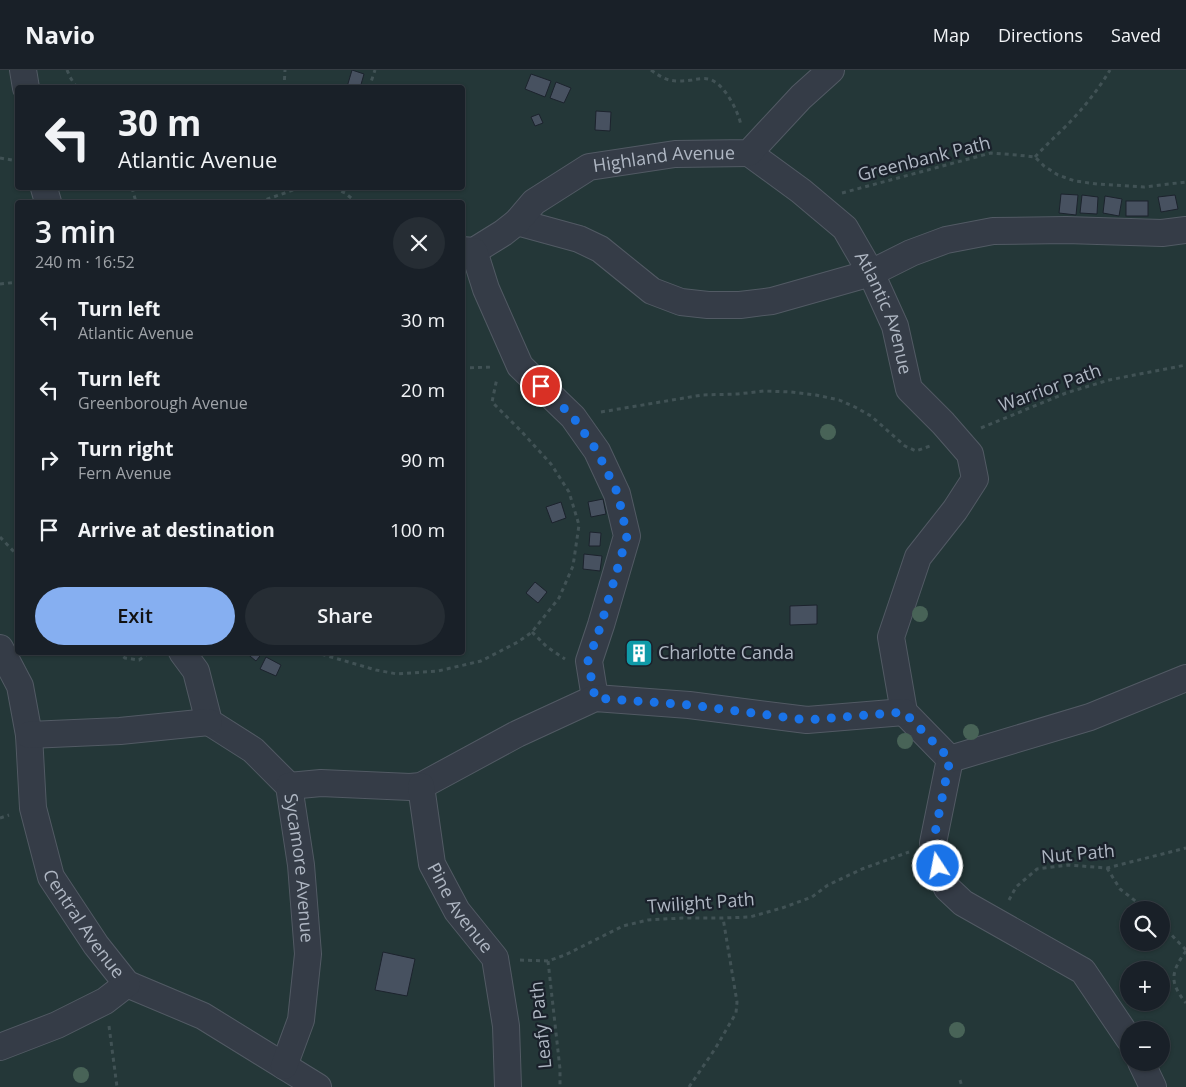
<!DOCTYPE html>
<html lang="en">
<head>
<meta charset="utf-8">
<style>
	body { margin:0; font-family:"Open Sans",sans-serif; background:#262d34; color:#f1f3f6; height:100vh; display:flex; flex-direction:column; font-size:19px; white-space:nowrap }
	* { box-sizing:border-box; margin:0 }
	p { font-size:16px; color:#9fa3a8 }
	.icon { flex:none; width:28px; height:28px; fill:none; stroke:currentColor; stroke-width:2; stroke-linecap:round; stroke-linejoin:round }
	.map { position:relative; flex:1; overflow:hidden }
	.drawer { position:absolute; left:15px; top:130px; width:450px; height:455px; display:flex; flex-direction:column; background:#192028; border-radius:5px; box-shadow:0 1px 4px #0004,0 0 0 1px #373e45 }
	.drawer>* { flex:none }
	.top-card { position:absolute; left:15px; top:15px; width:450px; height:105px; border-radius:5px; box-shadow:0 1px 4px #0004,0 0 0 1px #373e45; background:#192028; color:#f1f3f6; overflow:hidden }
	.controls { position:absolute; left:1120px; top:831px; display:grid; gap:10px }
	.controls a { display:grid; place-items:center; width:50px; height:50px; border-radius:50%; background:#192028; box-shadow:0 1px 4px #0004,0 0 0 1px #373e45; font-size:25px }
	.pin { position:absolute; display:grid; place-items:center; width:42px; height:42px; color:#fff; margin:-21px; border:2px solid #fff; border-radius:50%; box-shadow:0 1px 5px #0007 }
	.me { position:absolute; width:55px; margin:-28px; rotate:349deg; stroke-linejoin:round; filter:drop-shadow(0 0 4px #0008) }
	.turn { display:flex; align-items:center; gap:18px; height:105px; padding:0 20px; font-size:22px }
	.turn .icon { width:65px; height:65px; stroke-width:2.5 }
	.turn b { display:block; font-size:35px; line-height:42px }
	.round { display:grid; place-items:center; flex:none; width:52px; height:52px; border-radius:26px; background:#262d34 }
	.summary { display:flex; align-items:center; justify-content:space-between; height:85px; padding:0 20px }
	h1 { font-size:30px; font-weight:600; line-height:38px }
	.cta { display:flex; gap:10px; margin-top:auto; padding:10px 20px }
	.cta a { flex:1; height:58px; border-radius:30px; background:#86aff1; color:#111; font-size:20px; font-weight:600; line-height:58px; text-align:center }
	.cta a+a { background:#262d34; color:#f1f3f6 }
	ul { padding:0; list-style:none }
	li { display:flex; align-items:center; gap:15px; height:70px; padding:0 20px }
	li div { flex:1 }
	li b { display:block; font-size:19px }
	li em { font-style:normal }
	header { display:flex; align-items:center; gap:30px; box-sizing:border-box; height:70px; padding:0 25px; background:#192028; border-bottom:1px solid #373e45 }
	header strong { font-size:24px }
	nav { display:flex; gap:28px; margin-inline-start:auto; font-size:18px }
	.map>svg:first-child { display:block }
</style>
</head>
<body>
<header>
<strong>Navio</strong>
<nav><a>Map</a><a>Directions</a><a>Saved</a></nav>
</header>
<div class="map">
<svg width="1186" height="1017" viewBox="0 0 1186 1017">
	<rect width="100%" height="100%" fill="#212a36"/>
	<path fill="#243738" fill-rule="evenodd" d="M0 0H1186V1017H0ZM18 18H462V118H18ZM18 132H462V582H18ZM1129 840H1161V872H1129ZM1129 900H1161V932H1129ZM1129 960H1161V992H1129Z"/>
	<g fill="#475160" stroke="#1c232d">
		<polygon points="352,0 364,4 360,18 347,17"/>
		<polygon points="531,4 551,11 545,27 525,19"/>
		<polygon points="556,12 571,18 564,33 550,28"/>
		<polygon points="596,41 611,42 610,61 595,60"/>
		<polygon points="539,44 543,53 535,56 531,47"/>
		<polygon points="1061,124 1078,125 1076,145 1059,143"/>
		<polygon points="1082,125 1098,127 1097,144 1080,143"/>
		<polygon points="1175,125 1178,139 1161,142 1158,127"/>
		<polygon points="1105,126 1122,129 1119,146 1103,143"/>
		<rect x="1126" y="131" width="22" height="15"/>
		<polygon points="603,429 606,444 591,447 588,432"/>
		<polygon points="561,432 566,448 552,453 546,437"/>
		<polygon points="590,462 601,463 600,476 589,476"/>
		<polygon points="584,484 602,486 600,501 583,499"/>
		<polygon points="535,512 547,522 538,533 526,523"/>
		<polygon points="817,535 817,554 790,555 790,536"/>
		<polygon points="641,572 649,574 653,581 650,588 637,595 629,594 625,585 629,579"/>
		<polygon points="245,582 263,582 256,591"/>
		<polygon points="266,587 281,595 276,606 260,599"/>
		<polygon points="383,882 415,889 407,926 375,920"/>
	</g>
	<g fill="none" stroke-linecap="round" stroke-linejoin="round">
		<g stroke="#525a64" stroke-width="28">
			<g id="minor">
				<polyline points="23,0 26,18"/>
				<path id="s1" d="M749 83 801 121 845 158 871 203 895 256 909 319 943 353 970 384 975 409 955 440 918 487 891 567 904 642 950 689"/>
				<polyline points="44,118 48,132"/>
				<polyline points="517,152 579,169 600,179 652,221 681,232 708,235 740,235 772,231 871,203 911,183 946,170 993,161 1066,160 1162,163 1186,160"/>
				<path id="s2" d="M462 180 474 181 503 163 517 152 534 132 589 97 675 84 749 83 801 27 831 0"/>
				<polyline points="474,181 486,219 520,296 573,347 597,381 617,424 627,466 601,555 589,591 595,628"/>
				<path id="s3" d="M0 578 20 616 29 665 33 738 51 807 96 875 127 914 203 946 318 1017"/>
				<path id="s4" d="M182 582 196 601 209 652 253 680 289 716 301 795 308 884 301 950 284 996"/>
				<polyline points="29,665 120,661 209,652"/>
				<polyline points="950,689 933,773 938,796 947,818 963,833 1083,901 1129,969"/>
				<polyline points="950,689 1090,647 1186,608"/>
				<polyline points="289,716 321,713 410,717 421,716 517,664 595,628 689,635 807,650 904,642"/>
				<path id="s5" d="M421 716 432 794 457 841 495 888 506 956 508 1017"/>
				<polyline points="0,977 57,955 105,931 127,914"/>
				<polyline points="1141,992 1153,1017"/>
			</g>
		</g>
		<g stroke="#415255" stroke-width="3" stroke-dasharray="4 4" stroke-linecap="butt">
			<polyline points="67,0 70,7 77,18"/>
			<path d="M651 0C667 12 673 12 692 10 697 9 703 8 708 9 724 12 738 41 741 55"/>
			<polyline points="284,18 285,0"/>
			<polyline points="369,18 375,0"/>
			<path d="M1035 87C1045 76 1055 67 1066 56 1082 40 1098 20 1110 0"/>
			<polyline points="0,88 18,91"/>
			<polyline points="132,118 136,132"/>
			<polyline points="334,118 345,123 356,132"/>
			<polyline points="842,123 991,83 1017,85 1035,87 1044,96 1058,105 1075,111 1097,114 1144,117 1186,112"/>
			<polyline points="259,132 299,118"/>
			<polyline points="0,214 18,212"/>
			<polyline points="462,298 494,297"/>
			<polyline points="601,342 702,325 738,324 764,321 791,322 816,325 839,330 855,337 871,346 905,376 916,381 930,376"/>
			<polyline points="981,358 1066,323 1109,310 1186,295"/>
			<polyline points="0,467 18,486"/>
			<polyline points="532,562 547,577 565,589"/>
			<polyline points="117,582 125,588 139,590 150,582"/>
			<polyline points="314,582 376,600 397,604 438,601 481,591 518,572 532,562 559,528 573,496 579,455 569,422 551,394 521,361 492,332 497,308"/>
			<polyline points="0,748 9,745"/>
			<polyline points="1107,798 1120,819 1147,840"/>
			<polyline points="1009,830 1016,817 1037,799 1068,795 1107,798 1186,778"/>
			<polyline points="1161,854 1186,880"/>
			<path d="M1186 881C1181 888 1174 898 1174 907 1173 916 1181 927 1186 933"/>
			<polyline points="520,890 548,891 565,885 623,856 648,850 682,848 723,848 750,847 782,838 812,827 828,815 862,799 909,782"/>
			<polyline points="548,891 560,999 560,1017"/>
			<polyline points="109,956 117,1017"/>
			<polyline points="960,1010 962,1017"/>
			<polyline points="689,1017 715,979 736,943 737,932 723,848"/>
		</g>
		<use href="#minor" stroke="#353c47" stroke-width="26"/>
	</g>
	<g fill="#486357">
		<circle cx="828" cy="362" r="8"/>
		<circle cx="920" cy="544" r="8"/>
		<circle cx="971" cy="662" r="8"/>
		<circle cx="905" cy="671" r="8"/>
		<circle cx="957" cy="960" r="8"/>
		<circle cx="81" cy="1005" r="8"/>
	</g>
	<g fill="none" stroke-linecap="round" stroke-linejoin="round">
		<polyline stroke="#1a73e8" stroke-width="9" stroke-dasharray="0 16.2" points="541,316 573,347 597,381 618,424 627,466 601,555 588,591 595,628 690,635 807,650 904,642 950,689 933,773 938,796"/>
	</g>
	<defs>
		<g id="building-square" transform="scale(1.4375)"><rect x="-9" y="-9" width="18" height="18" rx="4" fill="#0f9aa8" stroke="#1a212b"/><path d="M-4-6H4V6H1V3H-1V6H-4ZM-2.5-4.3h1.7v1.8h-1.7ZM.8-4.3h1.7v1.8H.8ZM-2.5-1h1.7V.8h-1.7ZM.8-1h1.7V.8H.8Z" fill="#fff"/></g>
	</defs>
	<g fill-rule="evenodd">
		<use href="#building-square" x="639" y="583"/>
	</g>
	<g text-anchor="middle" stroke-width="4.5" stroke-linejoin="round" paint-order="stroke">
		<g font-size="18" fill="#afb7c3" stroke="#1a212b">
			<text transform="translate(924 89) rotate(-14)" y="6">Greenbank Path</text>
			<text dy="6" stroke="none"><textPath href="#s2" startOffset="231">Highland Avenue</textPath></text>
			<text dy="6" stroke="none"><textPath href="#s1" startOffset="216">Atlantic Avenue</textPath></text>
			<text transform="translate(1050 318) rotate(-20)" y="6">Warrior Path</text>
			<text transform="translate(1078 784) rotate(-5)" y="6">Nut Path</text>
			<text dy="6" stroke="none"><textPath href="#s4" startOffset="262">Sycamore Avenue</textPath></text>
			<text transform="translate(701 833) rotate(-4)" y="6">Twilight Path</text>
			<text dy="6" stroke="none"><textPath href="#s5" startOffset="131">Pine Avenue</textPath></text>
			<text dy="6" stroke="none"><textPath href="#s3" startOffset="294">Central Avenue</textPath></text>
			<text transform="translate(541 955) rotate(-96)" y="6">Leafy Path</text>
		</g>
		<g font-size="18" fill="#afb7c3" stroke="#1a212b" text-anchor="start">
			<text x="658" y="589">Charlotte Canda</text>
		</g>
	</g>
</svg>
<div class="controls">
<a><svg class="icon" aria-label="search" viewBox="0 0 24 24"><circle cx="10" cy="10" r="6"/><path d="M15 15l6 6"/></svg></a>
<a>+</a>
<a>−</a>
</div>
<div class="pin" style="left:541px;top:316px;background:#d93025"><svg class="icon" aria-label="arrive" viewBox="0 0 24 24"><path d="M6 21V4h12l-3 4 3 4H6"/></svg></div>
<svg class="me" style="left:938px;top:796px" viewBox="-20 -20 40 40"><circle r="17" fill="#1a73e8" stroke="#fff" stroke-width="3"/><path d="M0-11L8 9 0 5-8 9z" fill="#fff"/></svg>
<div class="top-card">
<div class="turn"><svg class="icon" aria-label="left" viewBox="0 0 24 24"><path d="M17 20v-9H6M10 6l-5 5 5 5"/></svg><div><b>30 m</b>Atlantic Avenue</div></div>
</div>
<section class="drawer">
<div class="summary"><div><h1>3 min</h1><p>240 m · 16:52</p></div><a class="round"><svg class="icon" aria-label="close" viewBox="0 0 24 24"><path d="M6 6l12 12M18 6L6 18"/></svg></a></div>
<ul>
<li><svg class="icon" aria-label="left" viewBox="0 0 24 24"><path d="M17 20v-9H6M10 6l-5 5 5 5"/></svg><div><b>Turn left</b><p>Atlantic Avenue</p></div><em>30 m</em></li>
<li><svg class="icon" aria-label="left" viewBox="0 0 24 24"><path d="M17 20v-9H6M10 6l-5 5 5 5"/></svg><div><b>Turn left</b><p>Greenborough Avenue</p></div><em>20 m</em></li>
<li><svg class="icon" aria-label="right" viewBox="0 0 24 24"><path d="M7 20v-9h11M14 6l5 5-5 5"/></svg><div><b>Turn right</b><p>Fern Avenue</p></div><em>90 m</em></li>
<li><svg class="icon" aria-label="arrive" viewBox="0 0 24 24"><path d="M6 21V4h12l-3 4 3 4H6"/></svg><div><b>Arrive at destination</b></div><em>100 m</em></li>
</ul>
<div class="cta"><a>Exit</a><a>Share</a></div>
</section>
</div>
</body>
</html>
